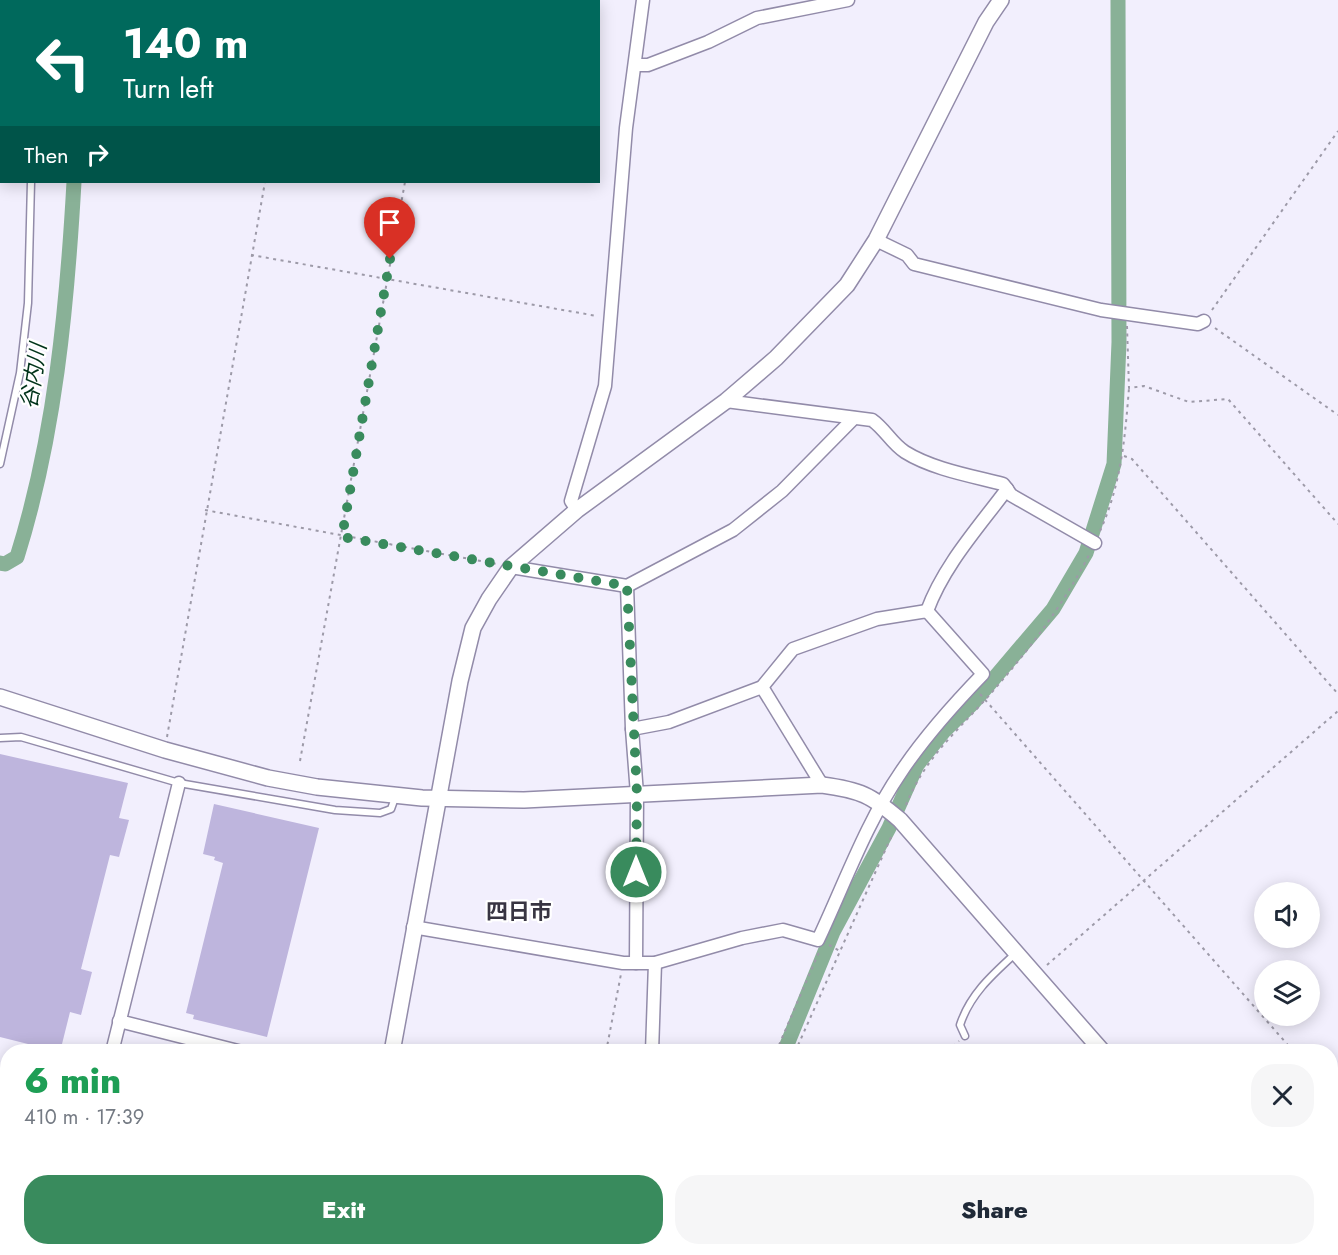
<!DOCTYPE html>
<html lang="en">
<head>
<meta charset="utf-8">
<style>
	body { margin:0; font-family:Jost,"Noto Sans JP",sans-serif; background:#f6f6f7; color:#1f2937; height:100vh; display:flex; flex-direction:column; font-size:22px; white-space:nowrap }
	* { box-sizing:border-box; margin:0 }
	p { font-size:20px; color:#747a83 }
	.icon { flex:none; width:33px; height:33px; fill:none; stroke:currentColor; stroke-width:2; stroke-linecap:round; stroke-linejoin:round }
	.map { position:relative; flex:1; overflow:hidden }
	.panel { position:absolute; left:0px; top:1044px; width:1338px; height:212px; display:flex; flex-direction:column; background:#fff; border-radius:24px 24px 0 0; box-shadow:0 3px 15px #0003 }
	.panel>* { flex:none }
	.guide { position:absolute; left:0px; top:0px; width:600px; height:183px; box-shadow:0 3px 15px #0003; background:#00695c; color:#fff; overflow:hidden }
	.tools { position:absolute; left:1254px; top:882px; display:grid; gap:12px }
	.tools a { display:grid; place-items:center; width:66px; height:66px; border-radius:50%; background:#fff; box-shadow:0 3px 15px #0003; font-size:30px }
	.pin { position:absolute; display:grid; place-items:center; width:51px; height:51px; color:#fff; margin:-62px -26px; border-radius:50% 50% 50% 0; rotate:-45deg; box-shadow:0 0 6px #0007 }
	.pin .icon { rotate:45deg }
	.me { position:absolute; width:66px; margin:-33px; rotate:0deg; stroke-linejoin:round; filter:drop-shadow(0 0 4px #0008) }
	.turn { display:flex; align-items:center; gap:21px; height:126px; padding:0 24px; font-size:27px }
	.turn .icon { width:78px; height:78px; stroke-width:2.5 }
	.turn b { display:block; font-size:42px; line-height:51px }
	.then { display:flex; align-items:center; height:57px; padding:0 24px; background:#0003; gap:12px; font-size:22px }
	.round { display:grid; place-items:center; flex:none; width:63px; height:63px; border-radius:24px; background:#f6f6f7 }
	.head { display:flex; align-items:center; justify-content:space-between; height:102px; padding:0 24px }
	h1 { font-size:36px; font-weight:800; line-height:45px; color:#1e9e55 }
	.cta { display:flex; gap:12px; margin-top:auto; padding:12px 24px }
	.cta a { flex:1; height:69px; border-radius:24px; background:#398b5d; color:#fff; font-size:24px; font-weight:800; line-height:69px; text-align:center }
	.cta a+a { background:#f6f6f7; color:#1f2937 }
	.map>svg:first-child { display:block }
</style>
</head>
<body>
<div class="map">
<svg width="1338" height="1255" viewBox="0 0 1338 1255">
	<rect width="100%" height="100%" fill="#f2effd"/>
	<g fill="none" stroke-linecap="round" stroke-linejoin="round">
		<g stroke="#89b197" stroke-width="15">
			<polyline points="108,0 109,2"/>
			<polyline points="171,2 173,0"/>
			<path d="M0 563 5 564 17 557C55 436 67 307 74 182"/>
			<polyline points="784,1052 833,932 889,828 917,765 944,731 974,702 1053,609 1086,553 1114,464 1119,342 1118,0"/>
			<polyline points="694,1255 697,1248"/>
		</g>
	</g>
	<g fill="#beb5dd">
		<polygon points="0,754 128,783 119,818 129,820 119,857 110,855 81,969 92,972 81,1015 70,1012 60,1052 0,1037"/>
		<polygon points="214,804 319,828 267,1037 193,1019 194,1015 186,1013 223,863 214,860 215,857 203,854"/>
	</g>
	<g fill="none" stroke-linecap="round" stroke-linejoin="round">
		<g stroke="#928ba9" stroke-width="9">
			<g id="service">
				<polyline points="26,0 26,2"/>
				<polyline points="0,464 20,373 28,303 31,182"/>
				<polyline points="0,738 21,737 179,783 335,810 380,813 391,809 396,795"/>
				<path d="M965 1036 960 1025C970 994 993 974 1016 953"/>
			</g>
		</g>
		<g stroke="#928ba9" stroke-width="15">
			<g id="minor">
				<polyline points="636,65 648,65 708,42 757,18 848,0"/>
				<polyline points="876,240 907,255 914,264 1101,310 1198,324 1204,321"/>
				<path d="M726 401 872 420C885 429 892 444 905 452 932 469 972 476 1003 484L1007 489"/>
				<polyline points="577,510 571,501 605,386 626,128 643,0"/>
				<polyline points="511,567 627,586 733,530 782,491 854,418"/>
				<polyline points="627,586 632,729 637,794 636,963"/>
				<path d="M927 611C944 565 978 528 1007 489L1011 495 1095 543"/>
				<polyline points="762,687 822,785"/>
				<path d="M413 927 623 963H655L742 938 783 930 818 940C844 885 866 823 901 772 925 736 953 705 983 674L927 611 877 619 793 649 762 687 669 722 632 729"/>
				<polyline points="119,1021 242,1052"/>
				<polyline points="112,1052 179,783"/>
				<polyline points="652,1052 655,963"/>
				<polyline points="0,1249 23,1255"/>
				<polyline points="61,1255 62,1248"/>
			</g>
		</g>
		<g stroke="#928ba9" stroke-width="18">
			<g id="tertiary">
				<path d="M0 697 165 750 268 778 317 787 422 798 524 800 822 785C860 790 871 795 900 820L1103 1052"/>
				<polyline points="392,1052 460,681 473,628 489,599 511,567 577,510 726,401 776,358 847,285 876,240 986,22 1001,0"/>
				<polyline points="1289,1248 1301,1255"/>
				<polyline points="356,1255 357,1248"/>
			</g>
		</g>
		<g stroke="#9d9aa8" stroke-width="2" stroke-dasharray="3 4.5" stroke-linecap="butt">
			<polyline points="438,2 438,0"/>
			<polyline points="251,255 597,316"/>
			<polyline points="1212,310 1338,131"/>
			<polyline points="1127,326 1129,388 1144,386 1189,402 1228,399 1338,524"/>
			<polyline points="1215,328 1338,415"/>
			<polyline points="1124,456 1132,459 1338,694"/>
			<polyline points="205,510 497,564"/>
			<path d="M1100 531C1121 485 1125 438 1129 388"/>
			<polyline points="980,694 1294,1052"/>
			<polyline points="167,737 265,182"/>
			<polyline points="300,761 405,182"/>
			<path d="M906 805C924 760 953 735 985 700 1025 655 1061 609 1089 555"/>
			<polyline points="829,945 840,951"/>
			<polyline points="1047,965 1338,711"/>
			<polyline points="606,1052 621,974"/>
			<polyline points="776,1052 819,952"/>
			<polyline points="795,1052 892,835"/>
			<polyline points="948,1052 959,1041"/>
			<polyline points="1330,1094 1338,1102"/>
			<polyline points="915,1248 922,1255"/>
			<polyline points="503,1255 504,1248"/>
			<polyline points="703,1255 706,1248"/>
			<polyline points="1105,1255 1113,1248"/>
		</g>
		<use href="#service" stroke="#fff" stroke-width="6"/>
		<use href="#minor" stroke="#fff" stroke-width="12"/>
		<use href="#tertiary" stroke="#fff" stroke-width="15"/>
	</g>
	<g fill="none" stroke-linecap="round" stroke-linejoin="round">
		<polyline stroke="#398b5d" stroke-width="10" stroke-dasharray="0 18" points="390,259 342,537 627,586 637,794 636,872"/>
	</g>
	<g text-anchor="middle" stroke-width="4.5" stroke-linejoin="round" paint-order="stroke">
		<g font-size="22" font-style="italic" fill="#00331a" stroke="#fff">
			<text transform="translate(33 376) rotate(-81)" y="8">谷内川</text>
		</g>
		<g font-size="22" font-weight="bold" fill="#383542" stroke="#fff">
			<text x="519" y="919">四日市</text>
		</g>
	</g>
</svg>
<div class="tools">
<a><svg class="icon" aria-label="sound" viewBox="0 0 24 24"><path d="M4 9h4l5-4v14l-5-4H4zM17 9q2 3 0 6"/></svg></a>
<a><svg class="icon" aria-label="layers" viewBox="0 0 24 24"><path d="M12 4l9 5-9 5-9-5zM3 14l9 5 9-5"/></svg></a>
</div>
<div class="pin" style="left:390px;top:259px;background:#d93025"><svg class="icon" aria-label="arrive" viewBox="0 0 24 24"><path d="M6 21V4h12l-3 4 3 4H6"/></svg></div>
<svg class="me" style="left:636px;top:872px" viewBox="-20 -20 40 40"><circle r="17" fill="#398b5d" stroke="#fff" stroke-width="3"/><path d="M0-11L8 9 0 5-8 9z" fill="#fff"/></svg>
<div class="guide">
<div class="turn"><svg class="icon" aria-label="left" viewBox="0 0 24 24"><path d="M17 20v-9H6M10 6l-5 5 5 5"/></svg><div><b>140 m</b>Turn left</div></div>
<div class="then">Then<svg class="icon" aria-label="right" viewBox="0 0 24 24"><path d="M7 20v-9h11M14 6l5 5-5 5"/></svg></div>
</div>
<section class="panel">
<div class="head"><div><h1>6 min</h1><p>410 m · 17:39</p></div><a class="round"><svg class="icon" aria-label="close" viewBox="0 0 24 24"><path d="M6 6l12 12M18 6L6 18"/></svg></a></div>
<div class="cta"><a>Exit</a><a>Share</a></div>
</section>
</div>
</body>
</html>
